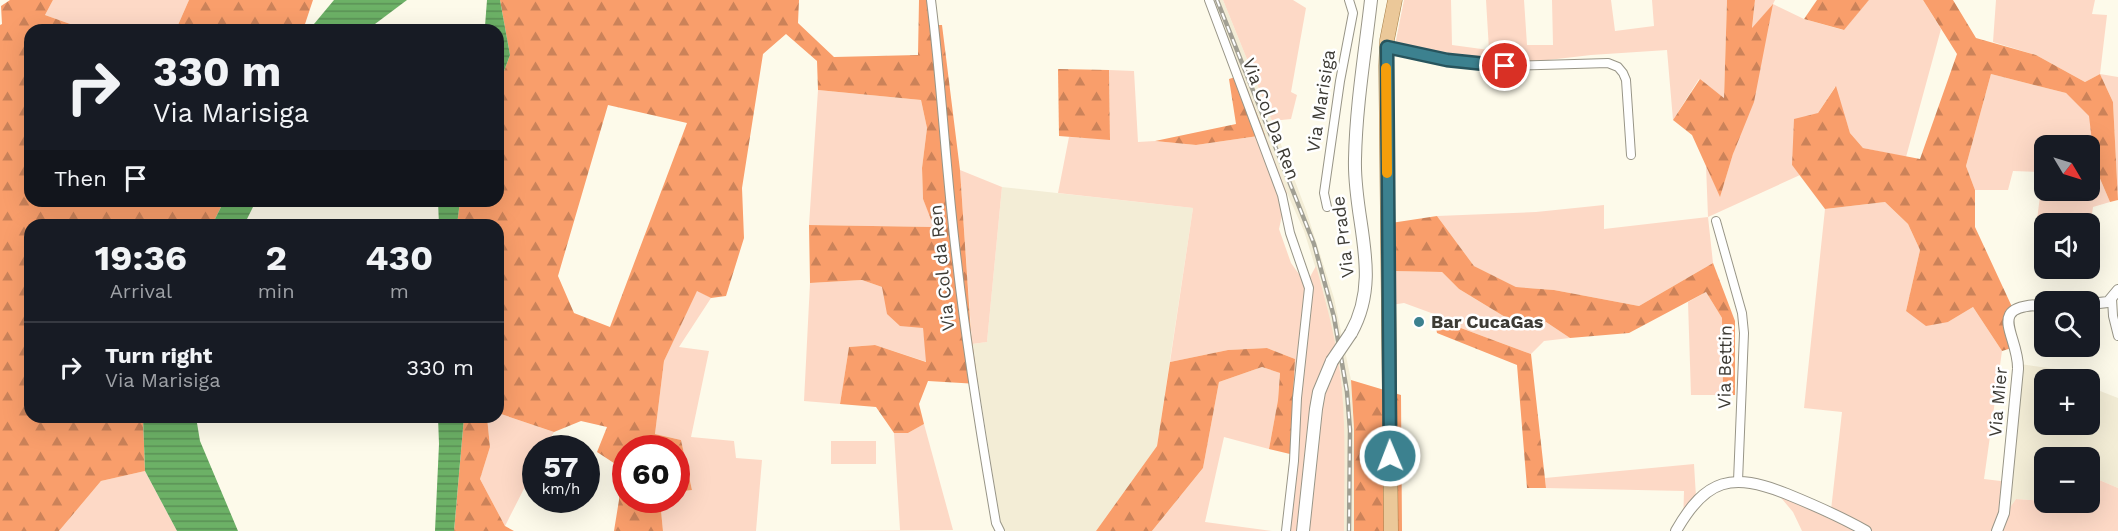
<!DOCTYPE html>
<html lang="en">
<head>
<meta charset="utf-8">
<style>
	body { margin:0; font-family:"Work Sans",sans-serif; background:#20242c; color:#f1f3f6; height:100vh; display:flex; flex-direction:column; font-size:22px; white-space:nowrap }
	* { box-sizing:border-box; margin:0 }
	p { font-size:20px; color:#9ea1a6 }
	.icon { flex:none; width:33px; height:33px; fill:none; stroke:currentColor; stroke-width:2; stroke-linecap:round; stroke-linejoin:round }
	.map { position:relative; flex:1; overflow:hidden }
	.sheet { position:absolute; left:24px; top:219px; width:480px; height:204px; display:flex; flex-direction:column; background:#171b24; border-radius:18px; box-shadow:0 6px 24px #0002 }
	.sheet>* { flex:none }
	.top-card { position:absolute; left:24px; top:24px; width:480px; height:183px; border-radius:18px; box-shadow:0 6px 24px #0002; background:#171b24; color:#f1f3f6; overflow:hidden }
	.needle { width:39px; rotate:128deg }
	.controls { position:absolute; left:2034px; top:135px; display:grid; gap:12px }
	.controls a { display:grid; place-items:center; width:66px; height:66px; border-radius:12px; background:#171b24; box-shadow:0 6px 24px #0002; font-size:30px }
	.speed { position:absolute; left:522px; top:435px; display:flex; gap:12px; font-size:30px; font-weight:700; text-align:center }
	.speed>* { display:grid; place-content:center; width:78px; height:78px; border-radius:50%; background:#171b24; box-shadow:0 6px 24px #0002; line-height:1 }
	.speed small { font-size:15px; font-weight:400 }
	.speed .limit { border:9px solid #d22; background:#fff; color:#111 }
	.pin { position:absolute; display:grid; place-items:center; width:51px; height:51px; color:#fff; margin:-26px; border:3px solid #fff; border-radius:50%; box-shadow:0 2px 6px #0007 }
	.me { position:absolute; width:66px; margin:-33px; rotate:359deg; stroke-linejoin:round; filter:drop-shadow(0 0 4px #0008) }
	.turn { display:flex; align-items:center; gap:21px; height:126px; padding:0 30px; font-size:27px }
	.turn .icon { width:78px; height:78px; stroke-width:2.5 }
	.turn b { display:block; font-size:42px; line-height:51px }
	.then { display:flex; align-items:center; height:57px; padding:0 30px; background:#0003; gap:12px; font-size:22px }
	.eta { display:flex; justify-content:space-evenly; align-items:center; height:102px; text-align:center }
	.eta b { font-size:36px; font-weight:700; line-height:42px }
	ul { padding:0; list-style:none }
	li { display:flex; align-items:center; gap:18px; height:90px; padding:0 30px; border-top:2px solid #363941 }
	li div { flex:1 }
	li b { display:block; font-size:22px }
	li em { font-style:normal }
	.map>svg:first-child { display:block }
</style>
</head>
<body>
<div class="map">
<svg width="2118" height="531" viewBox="0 0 2118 531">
	<defs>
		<pattern id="forest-firs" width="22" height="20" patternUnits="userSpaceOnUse" patternTransform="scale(1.5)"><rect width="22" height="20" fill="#f99e6b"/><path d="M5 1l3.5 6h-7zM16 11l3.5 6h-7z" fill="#cb8259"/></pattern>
		<pattern id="water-rules" width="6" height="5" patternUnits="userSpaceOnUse" patternTransform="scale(1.5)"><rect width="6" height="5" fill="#6cb166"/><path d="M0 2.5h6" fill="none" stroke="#5a9155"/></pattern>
	</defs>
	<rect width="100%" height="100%" fill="#fdfaea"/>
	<g fill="#f3edd6">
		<polygon points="1212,0 1223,0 1272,121 1306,210 1334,298 1351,380 1354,428 1354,531 1344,531 1344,431 1342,387 1339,365 1324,295 1304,231 1287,193"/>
		<polygon points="1002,187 1193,208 1157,446 1096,531 1004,531 1001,526 972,344 987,342"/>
		<polygon points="2020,364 2063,370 2076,379 2044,380 2044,424 2090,424 2090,387 2118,398 2118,488 2097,479 2090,485 2090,458 2044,458 2044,501 2016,499 2005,515"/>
	</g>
	<g fill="#fdd9c6" fill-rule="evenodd">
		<polygon points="53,0 189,0 178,25 167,30 87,30 45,15"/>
		<polygon points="1223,0 1293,0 1306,8 1291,92 1297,95 1291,119 1272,121"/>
		<polygon points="1404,0 1451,0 1452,45 1489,50 1486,0 1524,0 1527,45 1553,45 1552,0 1611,0 1615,31 1654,26 1652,0 1727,0 1724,98 1699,79 1673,120 1667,50 1591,55 1531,62 1473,62 1426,50 1395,45"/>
		<polygon points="1755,0 1775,0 1773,4 1804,19 1843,30 1869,0 1923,0 1941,29 1906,157 1863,148 1850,133 1835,87 1818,113 1792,165 1800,175 1708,217 1713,263 1639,306 1554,290 1516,287 1474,266 1437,216 1536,212 1604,205 1604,229 1708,217 1706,165 1720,196 1733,154 1772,5 1752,29"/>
		<polygon points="1996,0 2095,0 2092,14 2107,15 2100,74 2118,77 2118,201 2113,102 2100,74 2085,82 2036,55 1993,42"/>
		<path d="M1109 70 1134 71 1138 142 1155 141 1196 145 1265 135 1287 193 1279 229 1291 263 1306 284 1316 266C1327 305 1338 347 1342 388 1346 435 1344 483 1344 531H1282L1290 454 1295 359 1267 348 1228 350 1170 362 1193 208 1058 193 1069 137 1110 139Z"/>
		<path d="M1991 74 2066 93 2090 116 2095 167 2110 202 2093 207 2090 228V224H2044V236H2035L2043 172 2013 171 2008 190H1975L1966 166ZM2044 146H2090V190H2044Z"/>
		<polygon points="818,90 921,100 927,128 922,168 923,199 935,227 809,225"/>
		<polygon points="960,170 1002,187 987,342 972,344"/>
		<polygon points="1885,202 1908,224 1920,250 1906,311 1948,322 1973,307 2002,351 1984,479 2009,482 2006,513 2016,499 2044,501 2044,502 2090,502 2090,485 2097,479 2118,488 2118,531 1802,531 1793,512 1776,492 1830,519 1842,412 1804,408 1825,209"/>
		<polygon points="1392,271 1442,272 1459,289 1510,320 1540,318 1570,338 1544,341 1531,354 1434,318 1434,314 1404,303 1391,305"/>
		<polygon points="862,280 882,287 923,327 927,362 875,345 849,347 840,404 804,401 810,283"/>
		<polygon points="697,290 711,298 679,347 709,351 691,437 734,441 736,458 762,460 756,531 663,531 660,500 676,500 677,492 692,490 681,440 655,434 664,361"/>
		<polygon points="1706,292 1722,318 1723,395 1691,395 1688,302"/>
		<polygon points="1262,367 1280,373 1278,400 1269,449 1224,437 1205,522 1272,531 1152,531 1203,468 1219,382"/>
		<polygon points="498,413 554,432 545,448 536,448 535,467 505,526 480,479 490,447 487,417 498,417"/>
		<polygon points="924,424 953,530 825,531 900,530 894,433 908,433"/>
		<rect x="831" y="441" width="45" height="23"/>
		<polygon points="1694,464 1696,497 1683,526 1684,491 1546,488 1545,478"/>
		<polygon points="145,471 177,531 59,531 101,481"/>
	</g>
	<g fill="url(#forest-firs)" fill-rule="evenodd">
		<polygon points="10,0 53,0 45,15 87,30 30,30 30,201 224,201 212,225 30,225 30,417 143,417 145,471 101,481 59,531 0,531 0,25 2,24 1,6"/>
		<polygon points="189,0 313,0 303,30 167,30 178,25"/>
		<path d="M500 0H799L798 23 834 57 918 55 919 0H931L932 25H942L960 170 971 334 978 384 928 381 919 404 924 424 908 433H894L876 407 840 404 849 347 875 345 926 362 923 328 900 326 887 314 882 287 862 280 810 283 809 225 934 227 923 199 922 168 927 128 921 100 818 90 817 61 786 34 763 54 742 188 744 238 726 296 711 298 697 291 664 361 655 434 681 440 692 490 677 492 676 448H626V500H660L663 531H614L619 500 620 467 597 452 607 427 581 421 554 432 498 413V225H457L460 201H498V87L510 55ZM608 105 687 123 610 327 574 313 558 276Z"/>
		<polygon points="1727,0 1755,0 1752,28 1773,4 1754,102 1733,154 1720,197 1692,135 1673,120 1700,79 1724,98"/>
		<polygon points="1817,0 1869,0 1844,30 1804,19"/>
		<polygon points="1923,0 1953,0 1976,38 2036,55 2085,82 2100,74 2113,102 2118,200 2110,202 2095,167 2089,116 2066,93 1991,74 1966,166 1975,190 1975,227 2013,309 2015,347 2002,351 1973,307 1948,322 1926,326 1906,311 1920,250 1908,224 1885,202 1825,209 1792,165 1794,119 1818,113 1836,86 1850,133 1863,148 1920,159 1957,54"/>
		<polygon points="1058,69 1109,70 1110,140 1059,136"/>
		<polygon points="1242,75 1265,135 1196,145 1155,141 1236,124 1229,79"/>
		<polygon points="1437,216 1474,266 1516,287 1554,290 1639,306 1713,263 1735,321 1735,395 1723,395 1722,318 1706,292 1629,333 1570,338 1540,318 1510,320 1459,289 1442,272 1392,271 1391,223"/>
		<polygon points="1434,318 1531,354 1546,488 1527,488 1517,365 1437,333"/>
		<polygon points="1267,348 1295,359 1290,454 1269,449 1278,400 1280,373 1262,367 1219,382 1203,468 1152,531 1096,531 1157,446 1170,362 1228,350"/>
		<polygon points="1351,380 1401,395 1402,531 1354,531 1354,428"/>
		<polygon points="464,417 487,417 490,447 480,479 505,526 514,531 454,531"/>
	</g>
	<g fill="url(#water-rules)">
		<polygon points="334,0 407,0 367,30 309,30"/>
		<polygon points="487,0 500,0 510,55 498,87 498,30 486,30 485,26"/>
		<polygon points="224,201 256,201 244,225 212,225"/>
		<polygon points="438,201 460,201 457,225 439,225"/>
		<polygon points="143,417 196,417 200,441 238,531 177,531 145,471"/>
		<polygon points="438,417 464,417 454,531 435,531 439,444"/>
	</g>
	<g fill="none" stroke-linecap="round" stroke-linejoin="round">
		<g stroke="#989587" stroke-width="10">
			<g id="minor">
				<path d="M931 0C942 87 946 175 957 262 967 350 981 436 996 523L1000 531"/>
				<polyline points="1209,0 1282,195 1290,233 1309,288 1297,398 1294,461 1286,531"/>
				<polyline points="1387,47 1477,65 1505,66 1608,63 1618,67 1623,73 1626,80 1631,155"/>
				<polyline points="1327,207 1324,193 1340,81 1353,13 1349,0"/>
				<polyline points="1716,221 1742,313 1744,333 1738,481"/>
				<polyline points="2112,299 2113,316 2118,336"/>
			</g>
		</g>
		<g stroke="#989587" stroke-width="12">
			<g id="tertiary">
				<polyline points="2090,304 2108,302 2118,290"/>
				<path d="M1676 531C1706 478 1732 472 1787 494 1814 505 1841 517 1866 531"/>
				<path d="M1997 531 2004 513 2018 369C2019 335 1983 305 2044 305"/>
			</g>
		</g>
		<g stroke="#989587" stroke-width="14">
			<g id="secondary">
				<path d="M1351 333C1383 276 1353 220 1355 159 1356 106 1365 53 1371 0"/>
				<polyline points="1303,531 1316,409 1319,392 1332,361"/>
			</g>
		</g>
		<g stroke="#a57f4a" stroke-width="15">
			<polyline id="primary" points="1391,531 1386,66 1387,40 1395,0"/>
		</g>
		<use href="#minor" stroke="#fff" stroke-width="8"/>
		<use href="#tertiary" stroke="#fff" stroke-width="10"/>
		<use href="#secondary" stroke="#fff" stroke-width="12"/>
		<use href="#primary" stroke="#ebc899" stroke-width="14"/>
		<g stroke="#a19f93" stroke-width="4.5">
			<polyline id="rail" points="1217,0 1314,244 1334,317 1347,392 1350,430 1349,531"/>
		</g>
		<use href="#rail" stroke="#fff" stroke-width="2" stroke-dasharray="7" stroke-linecap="butt"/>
		<g stroke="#989587" stroke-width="14" stroke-linecap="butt">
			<polyline id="secondary-bridge" points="1332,361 1351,333"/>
		</g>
		<use href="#secondary-bridge" stroke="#fff" stroke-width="12"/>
	</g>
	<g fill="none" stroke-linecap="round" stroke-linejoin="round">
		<g stroke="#27545d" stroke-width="15">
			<polyline id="route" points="1390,456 1387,47 1447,60 1505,66"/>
		</g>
		<use href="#route" stroke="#3c818f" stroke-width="10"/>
		<polyline stroke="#f59e0b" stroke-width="10" points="1386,68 1387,173"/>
	</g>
	<circle fill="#3c818f" stroke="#fff" stroke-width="2" cx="1419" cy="322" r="6"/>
	<g text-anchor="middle" stroke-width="5" stroke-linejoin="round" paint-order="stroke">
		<g font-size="18" fill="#3d3b35" stroke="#fff">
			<text transform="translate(1321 101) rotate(-81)" y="6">Via Marisiga</text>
			<text transform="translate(1271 119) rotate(69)" y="6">Via Col Da Ren</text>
			<text transform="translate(1343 237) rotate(-97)" y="6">Via Prade</text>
			<text transform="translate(942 268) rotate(-96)" y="6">Via Col da Ren</text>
			<text transform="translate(1725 367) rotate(-89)" y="6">Via Bettin</text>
			<text transform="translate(1998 402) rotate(-85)" y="6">Via Mier</text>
		</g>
		<g font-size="18" font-weight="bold" fill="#3d3b35" stroke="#fff" text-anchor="start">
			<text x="1431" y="328">Bar CucaGas</text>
		</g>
	</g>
</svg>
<div class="controls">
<a><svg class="needle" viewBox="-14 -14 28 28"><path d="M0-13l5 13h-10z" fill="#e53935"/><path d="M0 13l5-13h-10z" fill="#9ea1a6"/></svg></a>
<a><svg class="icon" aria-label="sound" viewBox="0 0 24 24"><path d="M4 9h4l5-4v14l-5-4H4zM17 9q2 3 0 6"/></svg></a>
<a><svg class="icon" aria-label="search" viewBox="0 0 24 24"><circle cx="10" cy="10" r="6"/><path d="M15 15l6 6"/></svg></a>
<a>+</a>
<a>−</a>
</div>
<div class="speed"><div>57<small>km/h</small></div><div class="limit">60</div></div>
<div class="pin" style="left:1505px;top:66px;background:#d93025"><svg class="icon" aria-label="arrive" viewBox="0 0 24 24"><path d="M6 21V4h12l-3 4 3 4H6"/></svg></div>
<svg class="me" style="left:1390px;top:456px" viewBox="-20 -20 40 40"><circle r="17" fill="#3c818f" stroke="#fff" stroke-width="3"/><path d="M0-11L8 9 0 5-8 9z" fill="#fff"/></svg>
<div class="top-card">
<div class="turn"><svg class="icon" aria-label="right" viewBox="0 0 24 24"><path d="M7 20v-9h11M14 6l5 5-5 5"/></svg><div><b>330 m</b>Via Marisiga</div></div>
<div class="then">Then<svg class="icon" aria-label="arrive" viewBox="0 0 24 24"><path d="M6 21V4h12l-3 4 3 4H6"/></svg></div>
</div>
<section class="sheet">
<div class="eta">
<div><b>19:36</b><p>Arrival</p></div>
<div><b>2</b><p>min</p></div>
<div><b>430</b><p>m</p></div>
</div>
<ul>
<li><svg class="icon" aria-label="right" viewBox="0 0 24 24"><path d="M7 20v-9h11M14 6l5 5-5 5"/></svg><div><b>Turn right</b><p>Via Marisiga</p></div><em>330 m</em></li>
</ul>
</section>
</div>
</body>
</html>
